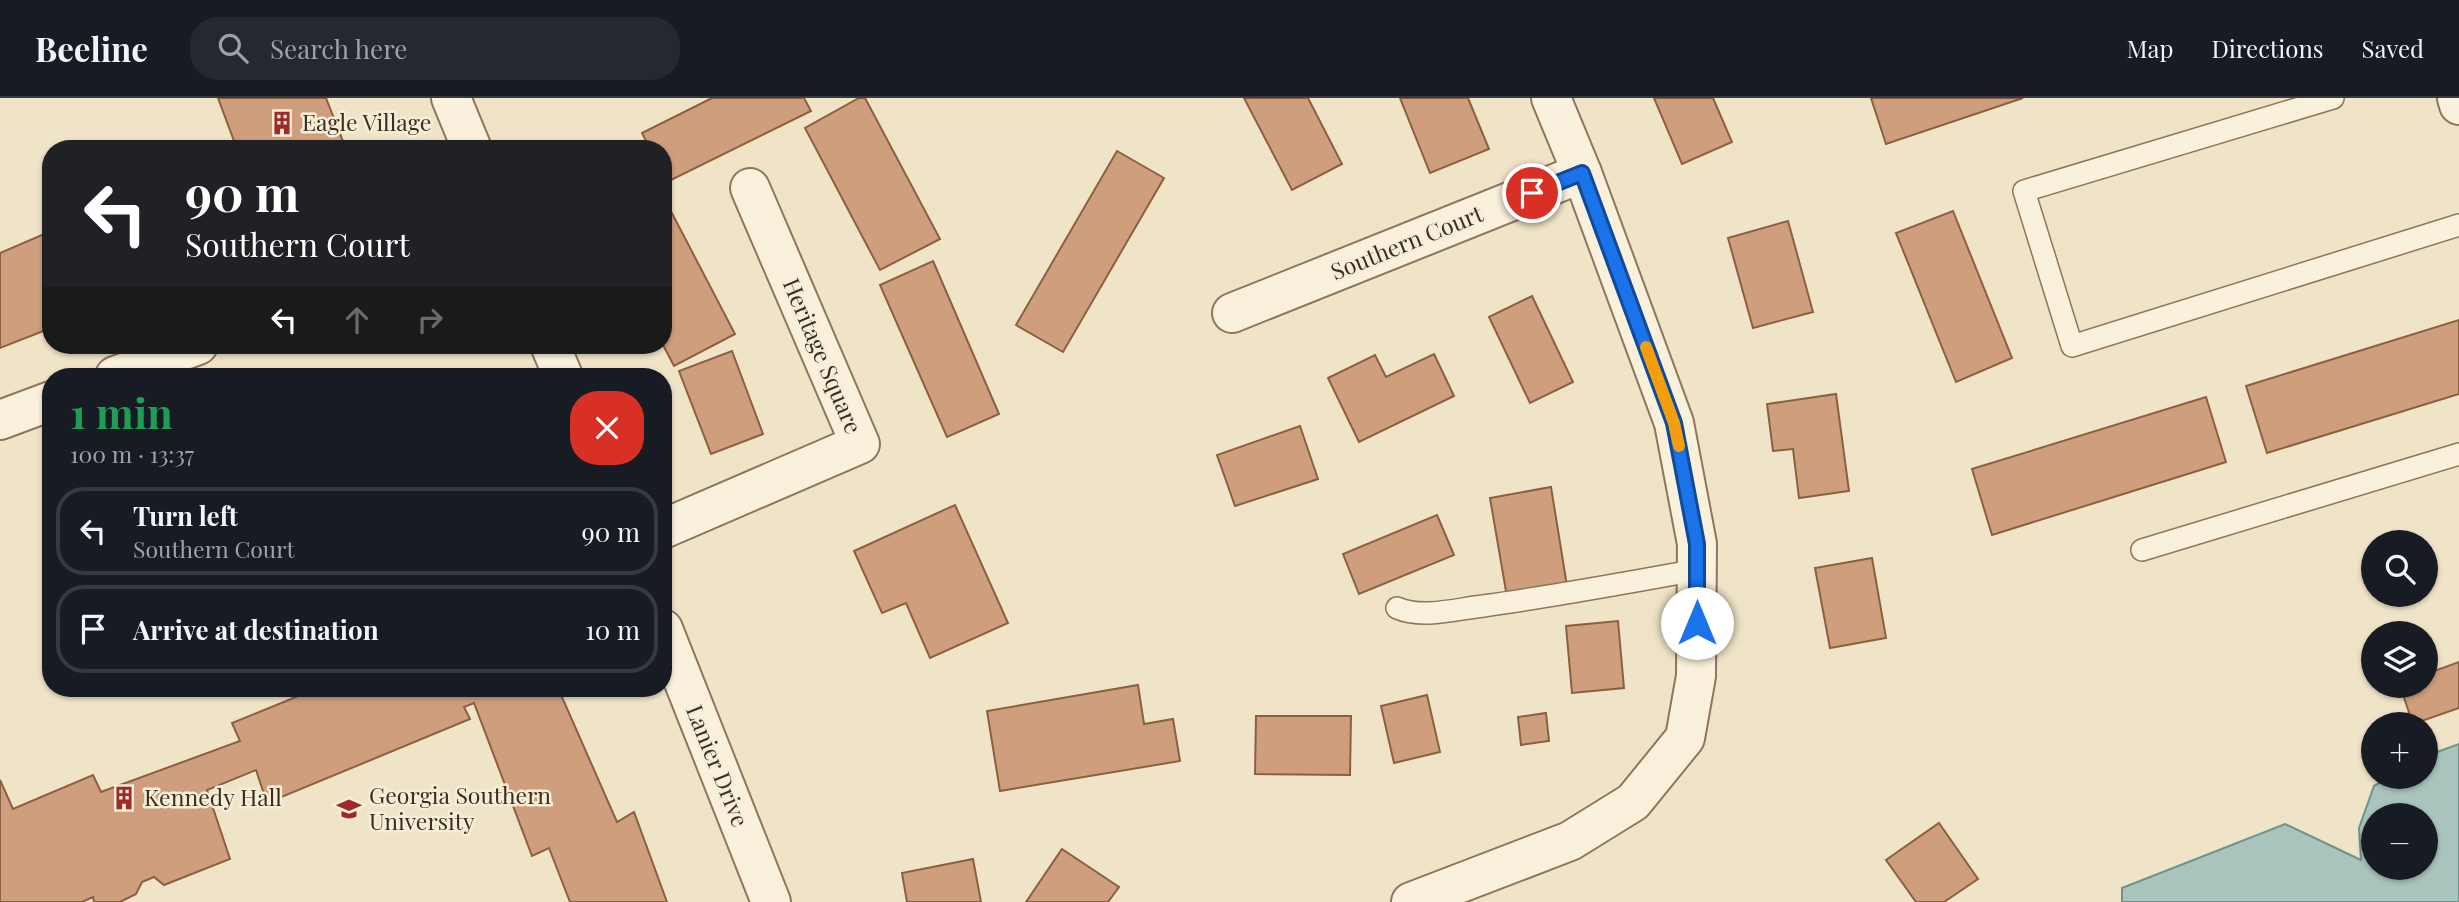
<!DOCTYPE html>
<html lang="en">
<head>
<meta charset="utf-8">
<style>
	body { margin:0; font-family:"Playfair Display",serif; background:#242831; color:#f1f3f6; height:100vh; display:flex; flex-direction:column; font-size:26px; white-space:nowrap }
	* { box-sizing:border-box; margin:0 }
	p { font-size:23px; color:#9ea1a6 }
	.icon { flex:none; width:38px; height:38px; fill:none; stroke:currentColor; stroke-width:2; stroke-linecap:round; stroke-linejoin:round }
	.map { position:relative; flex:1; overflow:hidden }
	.side { position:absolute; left:42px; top:270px; width:630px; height:329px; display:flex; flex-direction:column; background:#171b24; border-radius:28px; box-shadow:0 2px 5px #0004 }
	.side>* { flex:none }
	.guide { position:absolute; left:42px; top:42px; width:630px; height:214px; border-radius:28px; box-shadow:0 2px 5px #0004; background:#202124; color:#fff; overflow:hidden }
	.buttons { position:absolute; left:2361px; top:432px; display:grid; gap:14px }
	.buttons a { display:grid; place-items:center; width:77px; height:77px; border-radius:50%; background:#171b24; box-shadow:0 2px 5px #0004; font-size:35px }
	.pin { position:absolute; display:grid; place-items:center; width:60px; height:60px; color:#fff; margin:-30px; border:4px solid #fff; border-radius:50%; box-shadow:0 2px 7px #0007 }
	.me { position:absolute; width:77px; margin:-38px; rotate:0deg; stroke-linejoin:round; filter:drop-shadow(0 0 5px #0008) }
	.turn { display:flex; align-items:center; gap:24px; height:147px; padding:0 28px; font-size:32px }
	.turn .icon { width:91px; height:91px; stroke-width:2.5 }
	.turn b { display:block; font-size:49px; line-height:60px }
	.lanes { display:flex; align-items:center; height:66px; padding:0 28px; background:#0003; justify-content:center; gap:35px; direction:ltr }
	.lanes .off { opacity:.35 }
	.round { display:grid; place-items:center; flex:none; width:74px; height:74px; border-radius:28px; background:#242831 }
	.overview { display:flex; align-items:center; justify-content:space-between; height:119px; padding:0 28px }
	h1 { font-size:42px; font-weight:700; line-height:52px; color:#1e9e55 }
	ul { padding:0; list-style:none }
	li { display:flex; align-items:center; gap:21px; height:88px; margin:0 14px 10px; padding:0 14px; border:4px solid #363941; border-radius:28px }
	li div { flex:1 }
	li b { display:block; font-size:26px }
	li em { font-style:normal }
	header { display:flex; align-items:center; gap:42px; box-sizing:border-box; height:98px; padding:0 35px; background:#171b24; border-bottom:2px solid #363941 }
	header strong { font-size:33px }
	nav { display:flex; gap:38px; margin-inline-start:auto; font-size:24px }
	.search { width:490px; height:63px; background:#242831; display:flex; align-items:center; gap:18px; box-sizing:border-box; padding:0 24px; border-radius:28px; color:#9ea1a6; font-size:26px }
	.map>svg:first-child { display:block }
</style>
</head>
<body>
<header>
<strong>Beeline</strong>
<div class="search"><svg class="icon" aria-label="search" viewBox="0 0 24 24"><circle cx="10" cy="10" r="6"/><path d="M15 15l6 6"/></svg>Search here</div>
<nav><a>Map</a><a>Directions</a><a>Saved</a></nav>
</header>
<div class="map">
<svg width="2459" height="804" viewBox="0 0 2459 804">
	<rect width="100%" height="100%" fill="#f0e4c8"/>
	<path fill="#a9c4bc" stroke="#6f938a" stroke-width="2" fill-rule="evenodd" d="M2459 646V804H2122V790L2285 726 2361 762 2359 730 2374 688 2389 679H2426V658ZM2373 718H2426V770H2373Z"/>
	<g fill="#cf9f7d" stroke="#8d5f41" stroke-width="2">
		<polygon points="218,0 326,0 346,51 237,51"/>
		<polygon points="712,0 804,0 811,13 667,84 663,78 663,51 650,51 642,35"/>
		<polygon points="859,0 865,0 940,141 880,172 805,30"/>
		<polygon points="1244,0 1308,0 1342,66 1292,92"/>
		<polygon points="1400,0 1468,0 1489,51 1430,75"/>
		<polygon points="1654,0 1713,0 1732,44 1682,66"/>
		<polygon points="1871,0 2023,0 1886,46"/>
		<polygon points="1117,53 1164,80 1063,254 1016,227"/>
		<polygon points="663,98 735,236 674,268 663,247"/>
		<polygon points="1953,113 2012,260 1956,284 1896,135"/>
		<polygon points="1788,123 1813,214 1753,230 1728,140"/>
		<polygon points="51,133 51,230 0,250 0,155"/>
		<polygon points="933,163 999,316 947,339 880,187"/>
		<polygon points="1532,198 1573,284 1530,305 1489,219"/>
		<polygon points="2459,222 2459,296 2267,355 2246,288"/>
		<polygon points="732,253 763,336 711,356 679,273"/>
		<polygon points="1434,256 1454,298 1359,344 1328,280 1375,257 1386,279"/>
		<polygon points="1836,296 1849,393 1799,400 1793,351 1773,353 1767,306"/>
		<polygon points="2206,299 2226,364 1992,437 1972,371"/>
		<polygon points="1300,328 1318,381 1235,408 1217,357"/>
		<polygon points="1551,389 1567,488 1507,499 1490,400"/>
		<polygon points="955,407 1008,525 930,560 906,505 882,515 854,453"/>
		<polygon points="1437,417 1454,457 1359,496 1343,456"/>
		<polygon points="1872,460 1886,540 1830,550 1815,470"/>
		<polygon points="1618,523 1624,590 1572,595 1566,528"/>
		<polygon points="2459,564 2459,610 2413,626 2400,588 2426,588 2426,576"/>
		<polygon points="1138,587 1144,626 1173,621 1180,663 1000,693 987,613"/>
		<polygon points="318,590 558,590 617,724 634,714 667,804 570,804 549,750 532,758 474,605 464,609 470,621 267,705 256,672 207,692 230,761 164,787 154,779 142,784 136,796 120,804 94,804 93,799 82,804 0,804 0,682 13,711 93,677 101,694 240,643 232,625"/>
		<polygon points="1427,597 1440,654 1394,665 1381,608"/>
		<polygon points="1546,615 1549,643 1521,647 1518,619"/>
		<polygon points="1256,618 1351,618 1350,677 1255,676"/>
		<polygon points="1939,725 1978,781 1944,804 1916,804 1886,762"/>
		<polygon points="1062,751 1119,789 1108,804 1026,804"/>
		<polygon points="973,761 981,804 907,804 902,775"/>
	</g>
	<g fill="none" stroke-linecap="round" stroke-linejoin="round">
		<g stroke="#8d765c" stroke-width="24">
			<g id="service">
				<polyline points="2333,0 2024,93 2072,248 2459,127"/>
				<polyline points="2142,452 2459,356"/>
				<path d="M1397 510C1422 521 1457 511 1483 508 1555 498 1626 485 1697 472"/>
			</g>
		</g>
		<g stroke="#8d765c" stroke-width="42">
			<g id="minor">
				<polyline points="2457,0 2459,7"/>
				<polyline points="1232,215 1582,75"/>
				<polyline points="115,278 198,247"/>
				<polyline points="0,322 51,303"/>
				<polyline points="663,431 860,346 750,90"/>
				<polyline points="1411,804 1570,743 1633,704 1685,640 1696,578 1697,446 1674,325 1582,75 1551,0"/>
			</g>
		</g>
		<g stroke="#8d765c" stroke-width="42">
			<g id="tertiary">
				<polyline points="451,0 472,51"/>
				<polyline points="550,247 563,278"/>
				<polyline points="663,531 771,804"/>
			</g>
		</g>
		<use href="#service" stroke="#faf1dc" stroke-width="21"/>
		<use href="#minor" stroke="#faf1dc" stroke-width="38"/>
		<use href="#tertiary" stroke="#faf1dc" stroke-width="38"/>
	</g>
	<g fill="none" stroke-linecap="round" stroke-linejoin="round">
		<g stroke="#114b97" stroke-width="18">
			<polyline id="route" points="1532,95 1582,75 1674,325 1697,446 1697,525"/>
		</g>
		<use href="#route" stroke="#1a73e8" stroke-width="12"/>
		<polyline stroke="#f59e0b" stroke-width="12" points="1646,249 1674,325 1679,348"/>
	</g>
	<defs>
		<g id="building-bare" transform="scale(1.89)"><path d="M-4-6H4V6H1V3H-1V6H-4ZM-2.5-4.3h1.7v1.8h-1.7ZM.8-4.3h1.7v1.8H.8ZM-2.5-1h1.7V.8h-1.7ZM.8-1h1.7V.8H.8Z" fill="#9e2a2b" stroke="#f7eed8" stroke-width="2.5" paint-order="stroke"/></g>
		<g id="university-bare" transform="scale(1.89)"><path d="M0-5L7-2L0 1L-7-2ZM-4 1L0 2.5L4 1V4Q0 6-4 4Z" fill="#9e2a2b" stroke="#f7eed8" stroke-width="2.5" paint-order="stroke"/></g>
	</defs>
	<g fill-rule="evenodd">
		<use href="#building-bare" x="282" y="25"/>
		<use href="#building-bare" x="124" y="700"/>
		<use href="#university-bare" x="349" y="711"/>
	</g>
	<g text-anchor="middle" stroke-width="5" stroke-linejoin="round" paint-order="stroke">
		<g font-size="23" fill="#3d2e20" stroke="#f7eed8" text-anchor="start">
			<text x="302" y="33">Eagle Village</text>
			<text x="369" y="706">Georgia Southern<tspan x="369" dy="26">University</tspan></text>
			<text x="144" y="708">Kennedy Hall</text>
		</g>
		<g font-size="23" fill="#3d2e20" stroke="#f7eed8">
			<text transform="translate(1407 145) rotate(-22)" y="8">Southern Court</text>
			<text transform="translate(822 258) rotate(67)" y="8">Heritage Square</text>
			<text transform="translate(717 668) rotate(68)" y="8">Lanier Drive</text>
		</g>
	</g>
</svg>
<div class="buttons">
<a><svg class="icon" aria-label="search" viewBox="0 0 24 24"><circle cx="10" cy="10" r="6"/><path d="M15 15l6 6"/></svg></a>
<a><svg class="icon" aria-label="layers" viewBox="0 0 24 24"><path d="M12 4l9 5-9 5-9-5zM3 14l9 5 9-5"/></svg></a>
<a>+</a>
<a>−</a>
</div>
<div class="pin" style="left:1532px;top:95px;background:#d93025"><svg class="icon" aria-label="arrive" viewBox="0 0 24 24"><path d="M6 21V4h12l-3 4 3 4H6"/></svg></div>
<svg class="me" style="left:1697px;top:525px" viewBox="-20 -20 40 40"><circle r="19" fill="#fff"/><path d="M0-13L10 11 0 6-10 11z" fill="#1a73e8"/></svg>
<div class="guide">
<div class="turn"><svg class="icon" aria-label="left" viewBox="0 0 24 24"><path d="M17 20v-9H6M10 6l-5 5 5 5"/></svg><div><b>90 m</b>Southern Court</div></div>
<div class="lanes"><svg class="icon" aria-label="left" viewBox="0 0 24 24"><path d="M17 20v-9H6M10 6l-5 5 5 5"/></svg><svg class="icon off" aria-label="ahead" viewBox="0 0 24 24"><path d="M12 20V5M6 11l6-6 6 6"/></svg><svg class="icon off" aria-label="right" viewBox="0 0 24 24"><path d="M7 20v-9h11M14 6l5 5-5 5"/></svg></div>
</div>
<section class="side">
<div class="overview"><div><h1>1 min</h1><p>100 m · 13:37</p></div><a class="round" style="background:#d93025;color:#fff"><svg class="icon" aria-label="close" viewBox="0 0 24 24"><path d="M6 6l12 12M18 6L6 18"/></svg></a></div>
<ul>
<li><svg class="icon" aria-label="left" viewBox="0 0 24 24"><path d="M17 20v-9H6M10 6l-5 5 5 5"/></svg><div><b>Turn left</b><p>Southern Court</p></div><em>90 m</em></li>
<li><svg class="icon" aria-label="arrive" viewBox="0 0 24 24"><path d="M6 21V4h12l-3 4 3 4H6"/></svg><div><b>Arrive at destination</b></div><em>10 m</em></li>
</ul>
</section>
</div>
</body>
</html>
